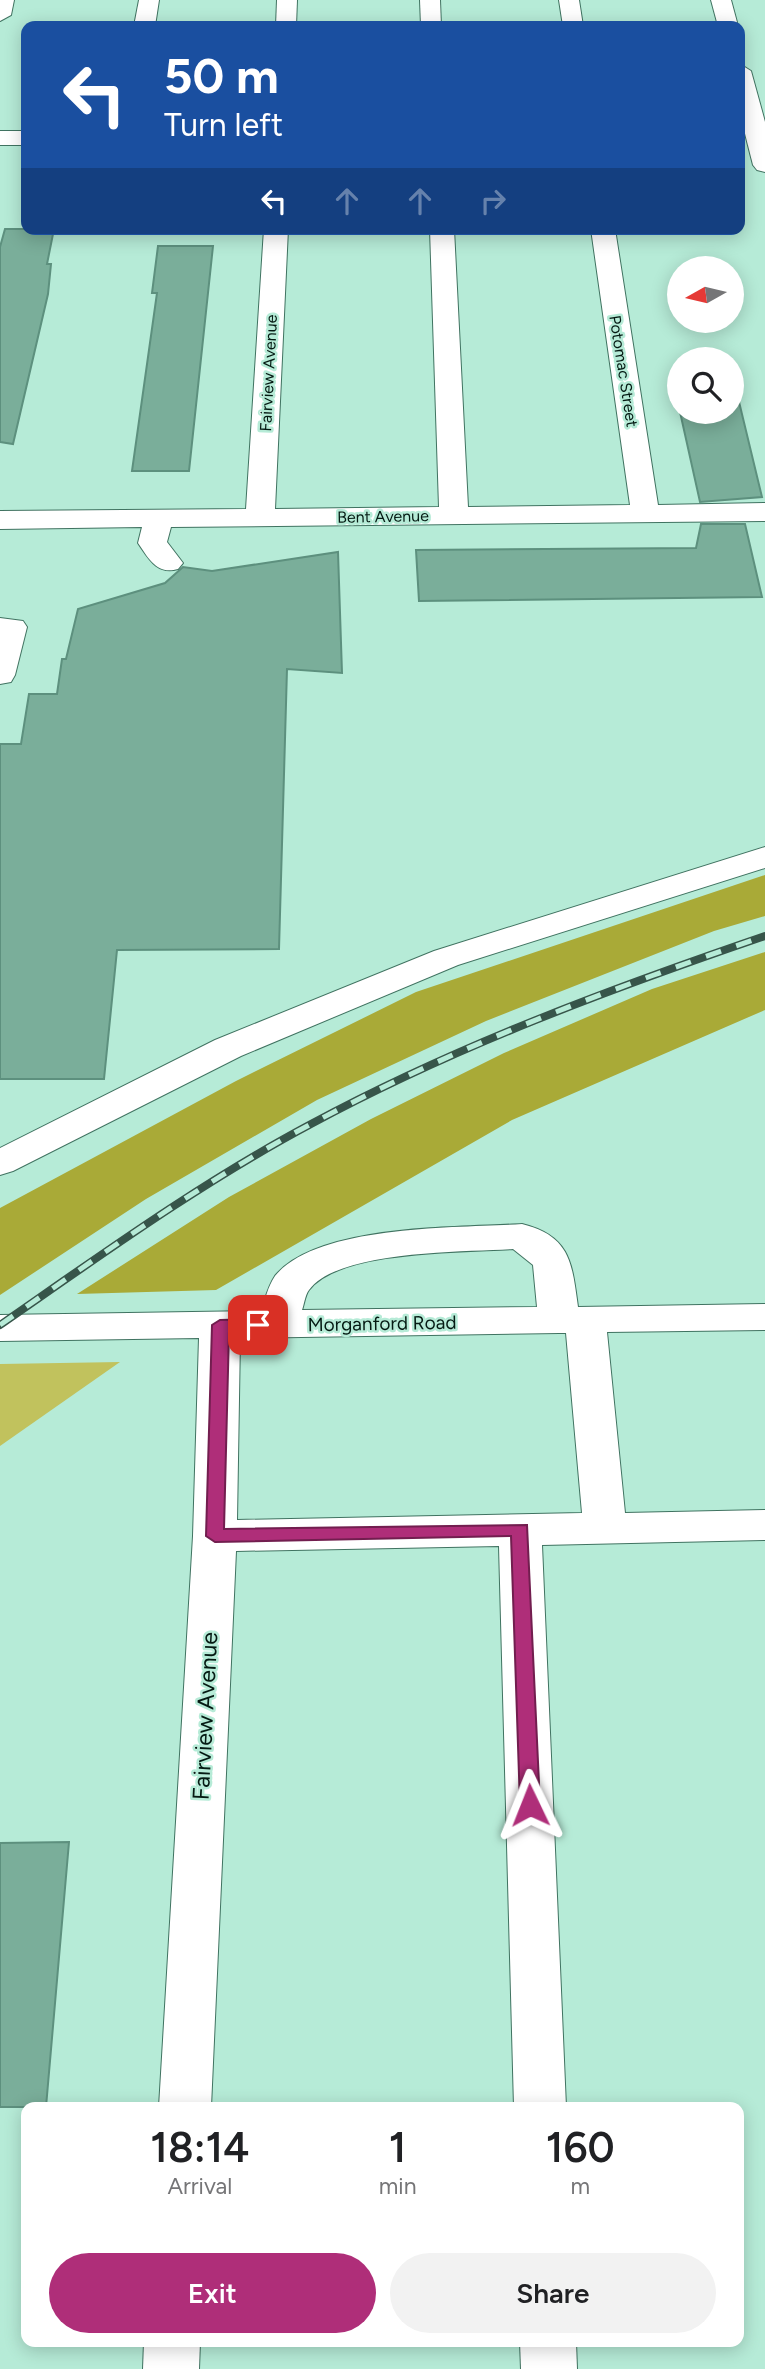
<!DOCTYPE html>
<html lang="en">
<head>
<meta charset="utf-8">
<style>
	body { margin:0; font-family:Figtree,sans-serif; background:#f2f2f2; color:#202124; height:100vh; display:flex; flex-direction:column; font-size:26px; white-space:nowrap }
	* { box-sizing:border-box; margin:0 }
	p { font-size:23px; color:#757577 }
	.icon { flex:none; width:38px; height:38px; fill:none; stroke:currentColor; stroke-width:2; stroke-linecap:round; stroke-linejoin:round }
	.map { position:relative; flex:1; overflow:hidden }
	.side { position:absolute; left:21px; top:2102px; width:723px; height:245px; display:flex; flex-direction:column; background:#fff; border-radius:14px; box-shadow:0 4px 18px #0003 }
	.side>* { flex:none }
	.guide { position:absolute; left:21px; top:21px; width:724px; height:214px; border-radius:14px; box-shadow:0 4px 18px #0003; background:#1a4fa0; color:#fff; overflow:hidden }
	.needle { width:46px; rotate:262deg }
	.tools { position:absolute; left:667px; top:256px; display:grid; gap:14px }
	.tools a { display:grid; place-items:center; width:77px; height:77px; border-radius:50%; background:#fff; box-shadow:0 4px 18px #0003; font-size:35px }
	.pin { position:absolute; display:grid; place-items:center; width:60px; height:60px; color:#fff; margin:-30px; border-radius:14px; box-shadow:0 4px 10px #0006 }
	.me { position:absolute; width:77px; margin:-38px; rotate:358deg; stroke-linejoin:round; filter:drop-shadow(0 0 5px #0008) }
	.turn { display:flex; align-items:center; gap:24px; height:147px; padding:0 28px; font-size:32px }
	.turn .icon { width:91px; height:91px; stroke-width:2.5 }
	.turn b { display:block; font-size:49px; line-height:60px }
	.lanes { display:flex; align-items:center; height:66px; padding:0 28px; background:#0003; justify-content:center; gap:35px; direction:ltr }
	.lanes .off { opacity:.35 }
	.eta { display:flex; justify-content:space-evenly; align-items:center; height:119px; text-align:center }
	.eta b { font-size:42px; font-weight:600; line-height:49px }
	.button { display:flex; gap:14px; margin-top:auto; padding:14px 28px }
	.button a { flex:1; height:80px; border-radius:42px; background:#af2e79; color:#fff; font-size:28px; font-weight:600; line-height:80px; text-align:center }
	.button a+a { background:#f2f2f2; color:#202124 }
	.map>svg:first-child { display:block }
</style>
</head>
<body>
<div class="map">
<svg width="765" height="2369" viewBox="0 0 765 2369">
	<rect width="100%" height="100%" fill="#b6ebd7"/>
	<polygon fill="#c1c25d" points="120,1362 0,1446 0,1364"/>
	<g fill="#a9aa37">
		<polygon points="765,875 765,916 714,931 486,1021 317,1100 146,1199 0,1295 0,1208 236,1081 416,992"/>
		<polygon points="765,952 765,1010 512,1120 216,1290 77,1294 229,1197 371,1119 504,1053 652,989"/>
	</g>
	<g fill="#7aae9a" stroke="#5d907e" stroke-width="2">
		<polygon points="5,229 54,229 47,264 51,264 48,294 13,444 0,442 0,247"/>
		<polygon points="158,246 213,246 189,471 132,471 157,293 152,293"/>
		<polygon points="732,381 734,381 762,497 700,502 680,412 732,411"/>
		<polygon points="701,524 745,524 762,597 419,601 416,550 696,548"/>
		<polygon points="338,552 342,673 287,669 279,949 117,950 104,1079 0,1079 0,744 21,744 29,694 57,694 62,659 66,659 78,609 165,583 183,567 212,571"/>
		<polygon points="69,1842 46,2107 0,2107 0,1843"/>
	</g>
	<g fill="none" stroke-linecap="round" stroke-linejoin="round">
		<g stroke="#407361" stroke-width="2">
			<g id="minor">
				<polygon points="0,0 14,0 11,15 0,21"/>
				<polygon points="139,0 159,0 155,26 134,26"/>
				<polygon points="277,0 297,0 296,26 276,26"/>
				<polygon points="420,0 440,0 441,26 421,26"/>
				<polygon points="559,0 579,0 583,26 563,26"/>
				<polygon points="711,0 731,0 738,26 718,26"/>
				<polygon points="740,64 751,71 765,122 765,172 757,170 753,165 740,114"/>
				<rect x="0" y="131" width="26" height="14"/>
				<path d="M264 229H288L275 509 439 507 430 229H454L468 507 630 505 591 229H615L658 505 765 503V521L171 527 167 542 183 563 178 569C157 575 149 559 138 543L142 527 0 529V511L246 509Z"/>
				<polygon points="0,618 23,621 27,627 15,675 11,682 0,684"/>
				<polygon points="765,847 765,868 458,965 241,1056 13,1171 0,1175 0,1148 215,1040 434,951"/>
				<path d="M522 1224C571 1236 572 1264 578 1307L765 1304V1330L607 1332 625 1513 765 1510V1540L542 1545 566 2107H514L499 1546 236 1551 211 2107H159L193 1536 199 1338 0 1341V1315L261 1311C265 1300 268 1286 275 1276 317 1224 459 1228 522 1224ZM513 1249 533 1265 537 1307 302 1310C304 1305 305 1295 309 1290 338 1250 465 1252 513 1249ZM559 1333H566L582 1513 237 1520 240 1338Z"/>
				<polygon points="144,2342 200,2342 199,2369 143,2369"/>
				<polygon points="520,2342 576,2342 577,2369 521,2369"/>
			</g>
		</g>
		<use href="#minor" fill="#fff" fill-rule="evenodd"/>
		<g stroke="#37554a" stroke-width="8">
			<path id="rail" d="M0 1325C101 1255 202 1182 311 1124 456 1046 610 989 765 936"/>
		</g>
		<use href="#rail" stroke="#b6ebd7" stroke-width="5" stroke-dasharray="16" stroke-linecap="butt"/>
	</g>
	<polygon fill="#af2e79" stroke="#721e4f" stroke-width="2" points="258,1319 264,1321 266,1325 264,1328 229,1331 224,1529 527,1525 540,1805 537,1810 523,1810 520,1805 511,1536 215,1542 206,1536 212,1325 220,1320"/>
	<g text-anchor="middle" stroke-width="5" stroke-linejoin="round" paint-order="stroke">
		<g font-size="16" fill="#051a13" stroke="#b6ebd7">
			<text transform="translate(624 371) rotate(81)" y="6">Potomac Street</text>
			<text transform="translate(268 373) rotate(-87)" y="6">Fairview Avenue</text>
			<text transform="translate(383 516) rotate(-1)" y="6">Bent Avenue</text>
		</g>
		<g font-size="19" fill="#051a13" stroke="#b6ebd7">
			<text transform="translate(382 1323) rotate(-1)" y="7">Morganford Road</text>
		</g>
		<g font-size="23" fill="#051a13" stroke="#b6ebd7">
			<text transform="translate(205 1716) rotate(-87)" y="8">Fairview Avenue</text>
		</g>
	</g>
</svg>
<div class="tools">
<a><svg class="needle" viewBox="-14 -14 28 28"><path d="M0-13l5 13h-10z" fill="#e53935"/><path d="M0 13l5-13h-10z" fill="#757577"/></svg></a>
<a><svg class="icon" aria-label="search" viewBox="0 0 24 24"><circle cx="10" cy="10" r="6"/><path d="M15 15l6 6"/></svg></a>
</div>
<div class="pin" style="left:258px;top:1325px;background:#d93025"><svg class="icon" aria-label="arrive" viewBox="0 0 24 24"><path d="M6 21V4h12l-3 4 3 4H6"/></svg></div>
<svg class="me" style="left:530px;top:1805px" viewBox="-20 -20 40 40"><path d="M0-17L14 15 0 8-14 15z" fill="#af2e79" stroke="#fff" stroke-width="4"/></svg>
<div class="guide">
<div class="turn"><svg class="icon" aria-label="left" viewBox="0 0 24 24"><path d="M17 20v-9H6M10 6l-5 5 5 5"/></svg><div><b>50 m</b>Turn left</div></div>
<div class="lanes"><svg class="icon" aria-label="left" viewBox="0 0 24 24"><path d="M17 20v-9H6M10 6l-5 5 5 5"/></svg><svg class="icon off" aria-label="ahead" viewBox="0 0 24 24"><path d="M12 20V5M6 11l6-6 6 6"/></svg><svg class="icon off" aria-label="ahead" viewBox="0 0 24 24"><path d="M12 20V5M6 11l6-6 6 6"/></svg><svg class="icon off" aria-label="right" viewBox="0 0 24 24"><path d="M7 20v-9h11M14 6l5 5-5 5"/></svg></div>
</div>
<section class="side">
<div class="eta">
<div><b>18:14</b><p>Arrival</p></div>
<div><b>1</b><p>min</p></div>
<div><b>160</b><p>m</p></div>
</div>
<div class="button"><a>Exit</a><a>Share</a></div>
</section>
</div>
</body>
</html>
